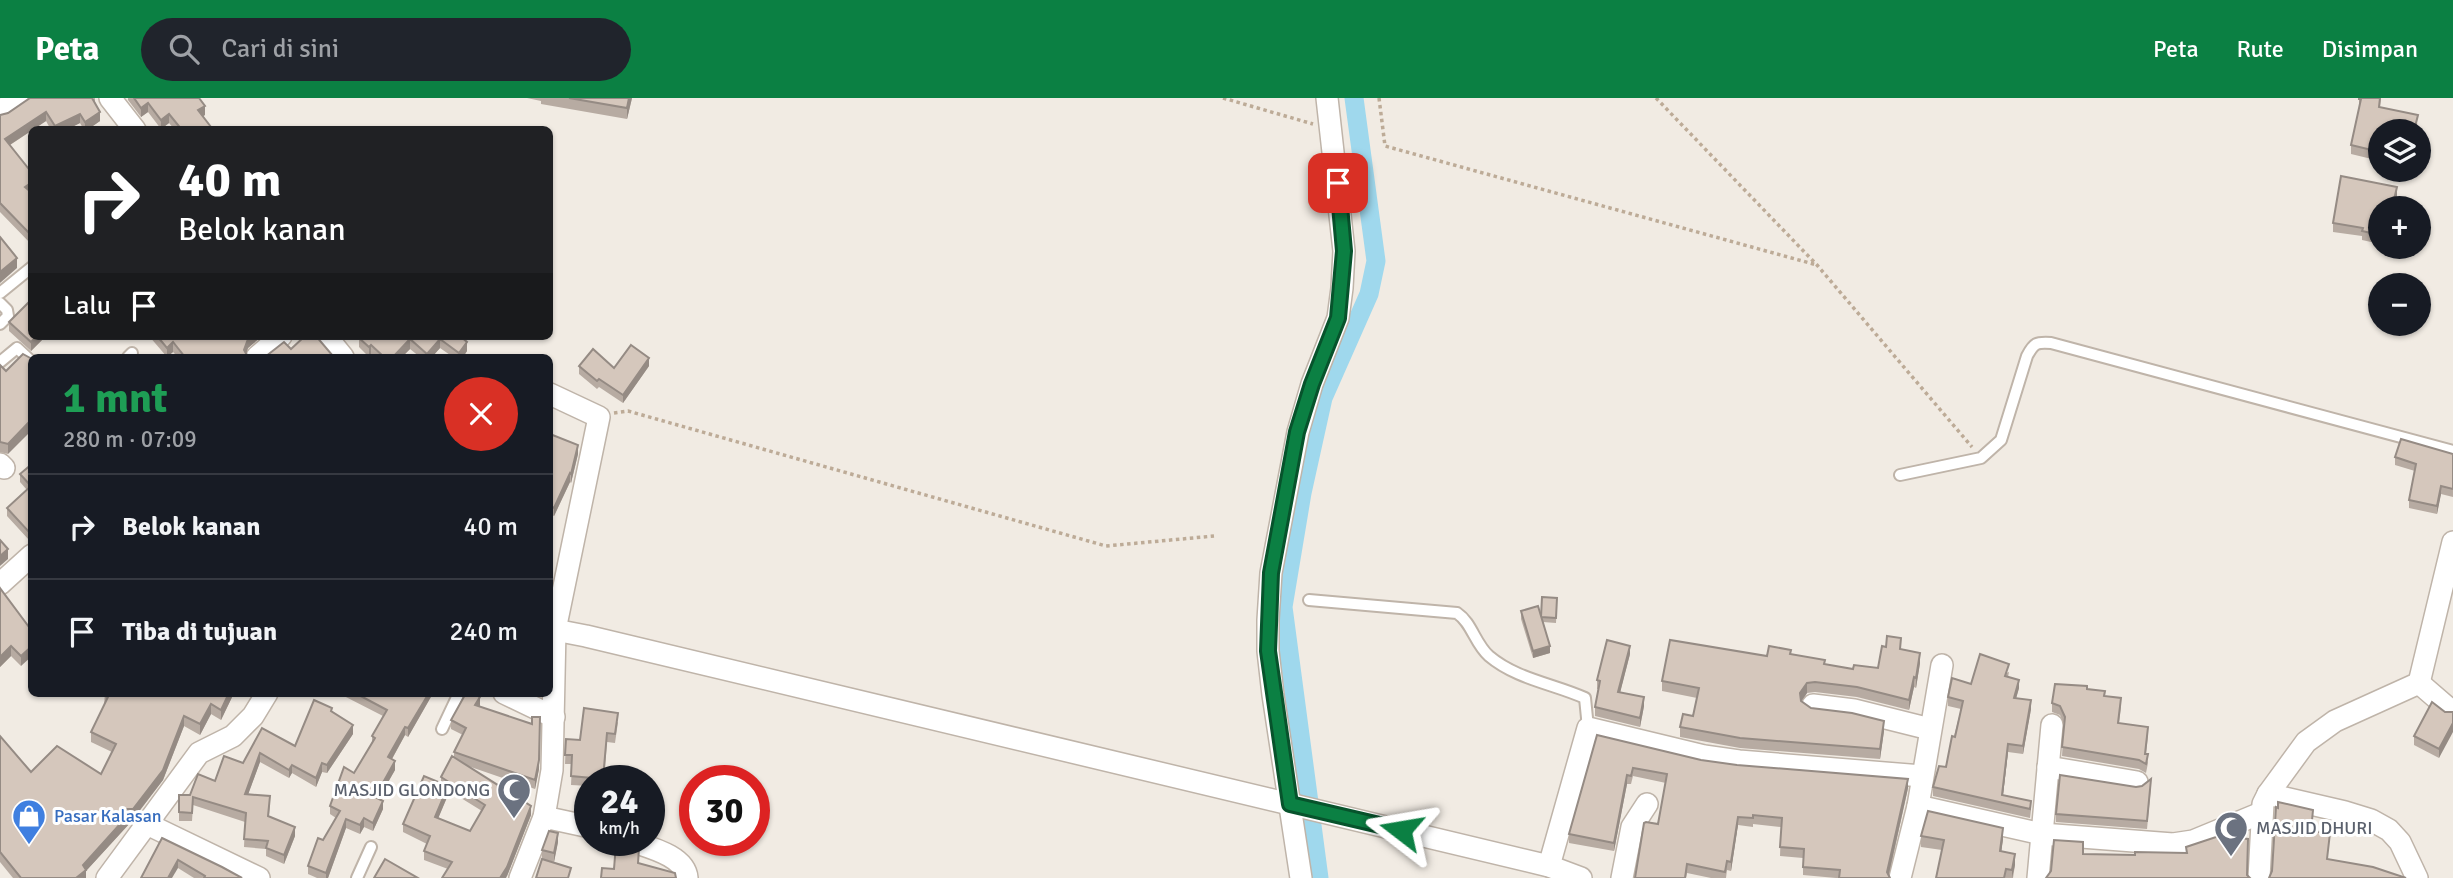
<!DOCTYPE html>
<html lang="id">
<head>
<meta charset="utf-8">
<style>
	body { margin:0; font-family:Signika,sans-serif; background:#20242c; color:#f1f3f6; height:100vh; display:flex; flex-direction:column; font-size:26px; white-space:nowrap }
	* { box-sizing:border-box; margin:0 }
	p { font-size:23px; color:#9ea1a6 }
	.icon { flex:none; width:38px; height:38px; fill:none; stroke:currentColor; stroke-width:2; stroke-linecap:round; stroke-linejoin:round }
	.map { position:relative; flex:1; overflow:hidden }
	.side { position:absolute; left:28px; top:256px; width:525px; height:343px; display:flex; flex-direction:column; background:#171b24; border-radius:10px; box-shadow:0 2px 5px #0004 }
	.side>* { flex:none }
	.hud { position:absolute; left:28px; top:28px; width:525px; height:214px; border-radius:10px; box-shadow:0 2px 5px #0004; background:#202124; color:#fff; overflow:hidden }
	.fabs { position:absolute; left:2368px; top:21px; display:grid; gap:14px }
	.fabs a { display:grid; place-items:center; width:63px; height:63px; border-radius:50%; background:#171b24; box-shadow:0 2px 5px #0004; font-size:35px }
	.speed { position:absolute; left:574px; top:667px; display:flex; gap:14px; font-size:35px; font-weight:700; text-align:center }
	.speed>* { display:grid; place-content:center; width:91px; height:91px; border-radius:50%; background:#171b24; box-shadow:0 2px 5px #0004; line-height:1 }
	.speed small { font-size:18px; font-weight:400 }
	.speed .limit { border:10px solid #d22; background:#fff; color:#111 }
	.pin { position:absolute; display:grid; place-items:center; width:60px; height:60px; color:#fff; margin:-30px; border-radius:14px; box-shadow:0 4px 10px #0006 }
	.me { position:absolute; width:77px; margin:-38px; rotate:284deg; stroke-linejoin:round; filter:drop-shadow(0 0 5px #0008) }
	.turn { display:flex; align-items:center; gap:24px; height:147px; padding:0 35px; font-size:32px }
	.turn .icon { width:91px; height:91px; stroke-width:2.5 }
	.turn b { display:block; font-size:49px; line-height:60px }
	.then { display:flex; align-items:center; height:66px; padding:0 35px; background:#0003; gap:14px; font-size:26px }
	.round { display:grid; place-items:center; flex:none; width:74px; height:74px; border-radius:37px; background:#20242c }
	.overview { display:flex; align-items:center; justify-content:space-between; height:119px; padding:0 35px }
	h1 { font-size:42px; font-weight:800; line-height:52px; color:#1e9e55 }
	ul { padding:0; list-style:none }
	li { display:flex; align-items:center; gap:21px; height:105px; padding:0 35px; border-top:2px solid #363941 }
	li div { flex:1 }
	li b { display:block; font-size:26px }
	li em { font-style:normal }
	header { display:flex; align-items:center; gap:42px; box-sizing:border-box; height:98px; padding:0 35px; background:#0b8043; color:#fff }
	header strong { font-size:33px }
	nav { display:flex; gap:38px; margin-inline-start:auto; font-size:24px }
	.search { width:490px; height:63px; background:#20242c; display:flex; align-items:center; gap:18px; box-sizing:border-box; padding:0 24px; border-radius:38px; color:#9ea1a6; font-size:26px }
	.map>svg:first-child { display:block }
</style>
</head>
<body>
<header>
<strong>Peta</strong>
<div class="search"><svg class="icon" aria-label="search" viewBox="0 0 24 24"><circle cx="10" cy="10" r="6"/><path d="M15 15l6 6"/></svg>Cari di sini</div>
<nav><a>Peta</a><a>Rute</a><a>Disimpan</a></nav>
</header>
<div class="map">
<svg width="2453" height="780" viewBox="0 0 2453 780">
	<rect width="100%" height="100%" fill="#f1ebe3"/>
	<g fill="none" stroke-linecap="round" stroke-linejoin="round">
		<polyline stroke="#9fd8ed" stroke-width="19" points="1319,780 1283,509 1302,395 1323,300 1369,196 1376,163 1354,0"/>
		<g stroke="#bfb4a9" stroke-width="14">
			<g id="lane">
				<polyline points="0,195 32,169"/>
				<polyline points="0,205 7,212 8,218 0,226"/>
				<polyline points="128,259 132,255"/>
				<polyline points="0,264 17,250 32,264"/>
				<path d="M1900 377 1981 360 2001 342 2027 258C2034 245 2036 244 2051 245L2453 353"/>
				<path d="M1309 502 1457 515C1472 525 1475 546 1489 558 1516 581 1554 586 1585 600L1588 630"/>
				<polyline points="442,631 459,595"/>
				<polyline points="357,780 371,749"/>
			</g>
		</g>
		<g stroke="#bfb4a9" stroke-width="24">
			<g id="street">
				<polyline points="110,0 135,32"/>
				<polyline points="0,14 17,0"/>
				<polyline points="326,238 343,259"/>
				<polyline points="257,259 281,238"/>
				<polyline points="0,366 4,370"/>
				<polyline points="0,486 32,457"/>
				<polyline points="555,532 586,538 1549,768 1581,780"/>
				<polyline points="2419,585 2448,610 2453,611"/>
				<polyline points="504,595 554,619"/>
				<polyline points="1813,607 1854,612 1930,631"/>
				<polyline points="2048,669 2137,684"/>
				<polyline points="2268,696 2345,714 2371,722 2389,732 2400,744 2417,780"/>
				<polyline points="1918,708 2042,736 2173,746 2193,743 2261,715"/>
				<polyline points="544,719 590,729"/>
				<polyline points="147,726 259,780"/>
				<path d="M628 742C647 749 685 757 687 780"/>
				<polyline points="1549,768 1588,630 1704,658 1739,663 1922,678"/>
				<polyline points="107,780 199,655 233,638 253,618 267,595"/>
				<polyline points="520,780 544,719 552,672 555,532 599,319 550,296"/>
				<polyline points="1301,780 1273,597 1268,553 1268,522 1271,475 1298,334 1312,286 1338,220 1342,190 1344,153 1327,0"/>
				<polyline points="1622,780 1632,729 1647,706"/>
				<polyline points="1900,780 1918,708 1942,567"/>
				<polyline points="2038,780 2052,627"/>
				<polyline points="2259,780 2263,706 2268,696 2306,644 2335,623 2419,585 2453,444"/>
			</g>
		</g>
		<g stroke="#bdab97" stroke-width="3.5" stroke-dasharray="3.5 3.5" stroke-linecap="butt">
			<polyline points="1223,0 1313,26"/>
			<polyline points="1379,0 1385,48 1817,167"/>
			<polyline points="1656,0 1817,167 1972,349"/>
			<polyline points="614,315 628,313 1106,448 1214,438"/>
		</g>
		<use href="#lane" stroke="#fff" stroke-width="10"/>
		<use href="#street" stroke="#fff" stroke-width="21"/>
	</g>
	<g fill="#b7aba2" fill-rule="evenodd">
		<polygon points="95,0 95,5 100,23 87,32 84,32 80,25 66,32 51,32 46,23 10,47 32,75 32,93 30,94 32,95 32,147 0,114 0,17"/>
		<polygon points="128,0 199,0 205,17 203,18 211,32 175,32 169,25 161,31 148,14 141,19 128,2"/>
		<polygon points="527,0 632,0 627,21 541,6 541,3"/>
		<polygon points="2359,0 2381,0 2380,9 2418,26 2380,33 2380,63 2351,56 2351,47 2359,10"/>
		<polygon points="2397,98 2380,110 2380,146 2362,142 2362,138 2333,134 2333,125"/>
		<polygon points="9,224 32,238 46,238 31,253 9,233"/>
		<polygon points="149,238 262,238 248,250 246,256 248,259 178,259 173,254 167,259"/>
		<polygon points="460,238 467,253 463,259 453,259 440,250 432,259 420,259 410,251 402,259 374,259 371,256 369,259 359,249 359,240"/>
		<polygon points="23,256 8,356 0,354 0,267 6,273"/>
		<polygon points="579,268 614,270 649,268 623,305 599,289 597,291 579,276"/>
		<polygon points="550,336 578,356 571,385 570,384 554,418 550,416"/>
		<polygon points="2453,356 2453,399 2441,396 2437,416 2409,410 2409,402 2415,373 2395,367 2395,359"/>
		<polygon points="32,366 32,440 29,442 7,418 7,410 27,392 20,384 20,376"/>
		<polygon points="0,490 29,529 21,568 11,558 0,569"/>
		<polygon points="1557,500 1556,525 1543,524 1550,555 1533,560 1521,521 1521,513 1541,518"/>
		<polygon points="1901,552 1920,565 1916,590 1914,589 1909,612 1857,599 1815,594 1807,595 1802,603 1811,610 1884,633 1880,661 1740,650 1680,639 1680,629 1693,618 1697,600 1662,593 1662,583 1767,558 1791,556 1825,566 1853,571 1878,570"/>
		<polygon points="1630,556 1620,594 1644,608 1640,629 1595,618 1595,609 1598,591 1597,591 1597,582"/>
		<polygon points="2009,574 2008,579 2019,590 2016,600 2031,611 2023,656 2008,654 2003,697 2031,712 2030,720 1933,698 1933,689 1946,669 1961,611 1948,608 1948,599 1971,586"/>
		<polygon points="2087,591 2105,598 2121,609 2119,625 2148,638 2146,656 2148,665 2146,675 2139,671 2062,658 2064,626 2060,617 2052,614 2052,605"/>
		<polygon points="105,595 234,595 221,622 211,616 200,637 184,628 163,682 135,719 133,721 130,721 130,725 86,773 86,780 13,780 0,764 0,638 31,674 101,676 112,654 91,644 91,634 104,607"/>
		<polygon points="342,595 432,595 432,597 408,639 405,637 392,661 395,672 379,700 383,711 373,733 364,729 360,736 346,730 328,780 317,780 308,776 308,768 336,720 330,716 330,708 354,675 372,645 372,638 383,618 342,597"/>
		<path d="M480 608 539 671 535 691 465 667 531 717 507 778 448 771 424 762V753L427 746 403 734V726L441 685V679L454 660V654L463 637 451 631V622ZM448 692 482 713 470 733 438 720 448 697Z"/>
		<polygon points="332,614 353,636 327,675 322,674 316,689 292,675 289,680 260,664 248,696 270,707 269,718 295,738 284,766 266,758 266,751 244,749 245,724 193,707 192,723 179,723 179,697 190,697 215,683 243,665 262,630 295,648"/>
		<polygon points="2445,614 2439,660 2414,647 2414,638"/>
		<polygon points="618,624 615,645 607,644 604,682 590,682 590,688 571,687 572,666 565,666 566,641 580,642"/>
		<polygon points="1597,637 1701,662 1908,690 1889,777 1890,780 1836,780 1803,777 1803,760 1780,758 1781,729 1753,726 1753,729 1738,727 1731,773 1727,772 1726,780 1711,780 1687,775 1686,780 1635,780 1658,726 1666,685 1633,678 1631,686 1627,686 1614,753 1569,745 1569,736"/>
		<polygon points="2142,688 2151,689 2147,731 2056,724 2056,716 2136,689"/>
		<polygon points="1921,738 2003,741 2001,754 2015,767 2013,780 1936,780 1942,752 1921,749"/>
		<polygon points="162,740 242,780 194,780 178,770"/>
		<polygon points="558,744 554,764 542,761 542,752"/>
	</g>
	<g fill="#958b84">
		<polygon points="629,0 632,0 627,21 627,10"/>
		<polygon points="148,5 148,14 141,19 141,10"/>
		<polygon points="205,8 205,17 198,21 198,12"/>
		<polygon points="46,14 46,23 5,50 5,41"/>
		<polygon points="100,14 100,23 87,32 85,32 85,24"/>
		<polygon points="80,16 80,25 66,32 55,32 55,28"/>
		<polygon points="169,16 169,25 161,31 161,22"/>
		<polygon points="32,84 32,93 25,98 25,89"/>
		<polygon points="2397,89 2397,98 2394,110 2392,110"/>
		<polygon points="17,160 17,170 0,185 0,174"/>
		<polygon points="37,238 46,238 31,253 31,244"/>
		<polygon points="251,238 262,238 248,250 245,259 244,252 248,241"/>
		<polygon points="410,241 410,251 402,259 393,259"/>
		<polygon points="440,241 440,250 432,259 427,259 427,256"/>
		<polygon points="173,244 173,254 167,259 167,250"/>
		<polygon points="467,244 467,253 463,259 459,259 459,255"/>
		<polygon points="371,247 371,256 369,259 369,249"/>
		<polygon points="649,260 649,268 623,305 623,297"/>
		<polygon points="32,321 32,332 8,356 8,346"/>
		<polygon points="578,347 578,356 571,385 571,376"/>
		<polygon points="570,375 570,384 554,418 554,410"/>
		<polygon points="2441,388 2441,396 2437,416 2437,408"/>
		<polygon points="32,432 32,440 29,442 29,434"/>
		<polygon points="8,451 8,461 0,468 0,458"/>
		<polygon points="11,548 11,558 0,569 0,559"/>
		<polygon points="32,548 32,558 21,568 21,558"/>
		<polygon points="1550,548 1550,555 1533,560 1533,553"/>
		<polygon points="1630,548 1630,556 1618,603 1618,594"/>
		<polygon points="1920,555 1920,565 1916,590 1916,580"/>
		<polygon points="1914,579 1914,589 1909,612 1909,602"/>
		<polygon points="2019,582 2019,590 2014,608 2014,600"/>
		<polygon points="1807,585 1807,595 1800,605 1800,595"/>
		<polygon points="229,595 234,595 221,622 221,612"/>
		<polygon points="429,595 432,595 432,597 408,639 408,630"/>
		<polygon points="480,599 480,608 475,616 475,607"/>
		<polygon points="1644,599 1644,608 1640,629 1640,620"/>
		<polygon points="2031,602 2031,611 2023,656 2023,648"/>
		<polygon points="211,606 211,616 200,637 200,626"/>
		<polygon points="184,618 184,628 163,682 133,721 133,711"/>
		<polygon points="540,619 539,671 535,691 535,682"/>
		<polygon points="1884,623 1884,633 1880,661 1880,651"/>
		<polygon points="2453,625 2453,634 2439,660 2439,651"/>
		<polygon points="353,627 353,636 327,675 327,667"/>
		<polygon points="405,629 405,637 388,668 388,659"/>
		<polygon points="2008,646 2008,654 2002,706 2002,697"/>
		<polygon points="260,655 260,664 245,705 245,696"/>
		<polygon points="395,663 395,672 375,707 375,699"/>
		<polygon points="322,665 322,674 316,689 316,680"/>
		<polygon points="292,667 292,675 289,680 289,672"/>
		<polygon points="1627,677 1627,686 1614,753 1614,745"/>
		<polygon points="1908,681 1908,690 1888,780 1887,774"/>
		<polygon points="448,688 448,697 435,728 435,719"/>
		<polygon points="383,703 383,711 373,733 373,725"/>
		<polygon points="531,708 531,717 507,778 506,780 500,780"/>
		<polygon points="130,715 130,725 86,773 86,780 76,780 83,767"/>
		<polygon points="1738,719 1738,727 1731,773 1731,764"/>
		<polygon points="364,720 364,729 360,736 360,727"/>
		<polygon points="346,721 346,730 328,780 326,780 326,775"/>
		<polygon points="295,729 295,738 284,766 284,757"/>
		<polygon points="2003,730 2003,741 2000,764 2000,753"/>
		<polygon points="558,735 558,744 554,764 554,755"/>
		<polygon points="2015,756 2015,767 2012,780 2012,772"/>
		<polygon points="178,762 178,770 172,780 168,780"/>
	</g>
	<g fill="#d5c7bc" stroke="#958b84" stroke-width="2">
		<polygon points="30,0 92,0 100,14 85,24 80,16 55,28 46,14 5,41 32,75 32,84 25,89 32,95 32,138 0,105 0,17 8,15"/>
		<polygon points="134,0 199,0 205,8 198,12 211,29 209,32 182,32 169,16 161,22 148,5 141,10"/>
		<polygon points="569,0 629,0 627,10"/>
		<polygon points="2359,0 2380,0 2379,9 2418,17 2414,33 2380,33 2380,54 2351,47 2361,1 2359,1"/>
		<polygon points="2341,78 2397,89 2392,110 2380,110 2380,137 2362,133 2363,130 2333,125"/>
		<polygon points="0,139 17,160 0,174"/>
		<polygon points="29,204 32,207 32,238 37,238 31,244 9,224"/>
		<polygon points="157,238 251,238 248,241 244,252 248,259 185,259 173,244 167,250"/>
		<polygon points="305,238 316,238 333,258 265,259 284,244 291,251"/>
		<polygon points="361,238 460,238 467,244 459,255 440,241 427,256 410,241 393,259 384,259 371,247 369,249 359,240"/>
		<polygon points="631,247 649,260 623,297 599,281 597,283 579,268 593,251 614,270"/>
		<polygon points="23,256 32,261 32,321 8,346 0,344 0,267 6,273"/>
		<polygon points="550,336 578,347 571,376 570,375 554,410 550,408"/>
		<polygon points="2401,341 2453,356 2453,391 2441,388 2437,408 2409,402 2416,366 2395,359"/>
		<polygon points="32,366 32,432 29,434 7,410 31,388 20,376"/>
		<polygon points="0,442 8,451 0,458"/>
		<polygon points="0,490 29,529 30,528 32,529 32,548 21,558 11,548 0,559"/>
		<polygon points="1542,499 1557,500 1556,520 1541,519"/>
		<polygon points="1538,508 1550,548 1533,553 1521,513"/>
		<polygon points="1887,538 1901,540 1900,551 1920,555 1916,580 1914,579 1909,602 1857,589 1815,584 1807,585 1800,595 1801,603 1811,610 1852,615 1884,623 1880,651 1740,640 1680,629 1683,616 1693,618 1699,590 1662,583 1670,542 1767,558 1769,548 1791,552 1790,556 1825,562 1824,566 1853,571 1854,567 1878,570 1882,548 1886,549"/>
		<polygon points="1607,542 1630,548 1618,594 1644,599 1640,620 1595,609 1600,583 1597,582"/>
		<polygon points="1980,556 2009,566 2005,578 2019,582 2014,600 2031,602 2023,648 2008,646 2002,697 2031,703 2030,711 1933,689 1939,668 1946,669 1952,638 1955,639 1963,603 1948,599 1952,580 1971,586"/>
		<polygon points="2055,586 2087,588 2087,591 2105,593 2104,598 2121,600 2118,625 2148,629 2145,656 2148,656 2146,666 2139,662 2062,649 2065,619 2060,608 2052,605"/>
		<polygon points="105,595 229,595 221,612 211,606 200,626 184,618 163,672 133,711 122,711 130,715 83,767 86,772 76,780 21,780 0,754 0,638 31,674 57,648 101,676 116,646 91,634 108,599 104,597"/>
		<polygon points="355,595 429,595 408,630 405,629 388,659 395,663 375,699 383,703 373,725 364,720 360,727 346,721 326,775 308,768 318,740 323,742 340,713 330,708 344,669 354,675 375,640 372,638 387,612"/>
		<polygon points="466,595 472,595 480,599 475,607 532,626 532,619 540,619 539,662 535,682 454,654 466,630 451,622"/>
		<polygon points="314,602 332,610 331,613 353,627 327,667 322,665 316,680 292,667 289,672 260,655 245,696 270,698 268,718 295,729 284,757 266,750 268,743 244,741 246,715 193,699 192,715 179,714 179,697 190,697 198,676 215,683 224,658 243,665 262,630 295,648"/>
		<polygon points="2432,604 2445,614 2453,614 2453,625 2439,651 2414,638"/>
		<polygon points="584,610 618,615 615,636 607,635 603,681 571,678 572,657 565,657 566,641 580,642"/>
		<polygon points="1597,637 1701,662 1737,667 1908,681 1887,774 1890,780 1839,780 1840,772 1803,769 1804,751 1780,749 1782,720 1753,717 1753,720 1738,719 1731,764 1727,763 1725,774 1687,766 1685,780 1635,780 1644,725 1646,724 1658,726 1667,676 1633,670 1631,678 1627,677 1614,745 1569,736"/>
		<polygon points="452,658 531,708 507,769 500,780 442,780 452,764 424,753 430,738 403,726 424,678 448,688 435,719 470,733 485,707 441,679"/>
		<polygon points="2060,677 2136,689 2142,688 2151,681 2147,723 2056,716"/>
		<polygon points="2278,704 2313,712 2311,733 2330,735 2327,761 2373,769 2406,780 2269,780 2272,773 2276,709 2278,710"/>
		<polygon points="1928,713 2003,730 2000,753 2015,756 2012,772 2006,771 2004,780 1936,780 1944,742 1921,738"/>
		<polygon points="549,733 558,735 554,755 542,752"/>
		<polygon points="2219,738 2248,741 2247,777 2250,780 2046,780 2051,773 2054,742 2083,744 2083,756 2135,757 2135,754 2187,755 2186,749"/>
		<polygon points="162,740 222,769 242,780 204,780 205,778 178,762 168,780 141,780"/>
		<polygon points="616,746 639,750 638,765 675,775 676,780 601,780 602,770 614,771"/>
		<polygon points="385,761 418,780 374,780"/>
		<polygon points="542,761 571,770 568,780 536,780"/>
	</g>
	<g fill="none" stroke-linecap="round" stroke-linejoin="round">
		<g stroke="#07532c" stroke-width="18">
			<polyline id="route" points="1338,85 1344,153 1338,220 1312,286 1297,334 1271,475 1268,553 1290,706 1401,732"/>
		</g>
		<use href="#route" stroke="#0b8043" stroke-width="12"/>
	</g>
	<defs>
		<g id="mosque-pin" transform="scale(1.75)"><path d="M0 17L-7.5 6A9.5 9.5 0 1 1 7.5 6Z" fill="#6b7280" stroke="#fff"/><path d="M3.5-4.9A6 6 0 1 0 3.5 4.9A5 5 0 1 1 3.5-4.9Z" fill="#fff"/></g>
		<g id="shop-pin" transform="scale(1.75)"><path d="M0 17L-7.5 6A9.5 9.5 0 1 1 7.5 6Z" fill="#3f7fe0" stroke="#fff"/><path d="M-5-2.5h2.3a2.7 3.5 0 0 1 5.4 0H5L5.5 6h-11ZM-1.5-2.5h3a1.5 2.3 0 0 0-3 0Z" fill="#fff"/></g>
	</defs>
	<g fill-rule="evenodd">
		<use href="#mosque-pin" x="514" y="692"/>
		<use href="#shop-pin" x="29" y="718"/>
		<use href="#mosque-pin" x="2231" y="730"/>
	</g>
	<g text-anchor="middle" stroke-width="6" stroke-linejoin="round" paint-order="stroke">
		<g font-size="18" fill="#5b616d" stroke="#fff" text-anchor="end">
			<text x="490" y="698">MASJID GLONDONG</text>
			<text x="2256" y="736" text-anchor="start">MASJID DHURI</text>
		</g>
		<g font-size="18" fill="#366cbe" stroke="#fff" text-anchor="start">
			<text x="54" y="724">Pasar Kalasan</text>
		</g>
	</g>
</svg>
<div class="fabs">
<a><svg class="icon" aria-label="layers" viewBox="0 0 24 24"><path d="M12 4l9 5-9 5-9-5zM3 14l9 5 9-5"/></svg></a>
<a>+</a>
<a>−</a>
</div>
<div class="speed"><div>24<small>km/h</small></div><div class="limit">30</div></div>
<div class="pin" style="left:1338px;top:85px;background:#d93025"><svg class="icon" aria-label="arrive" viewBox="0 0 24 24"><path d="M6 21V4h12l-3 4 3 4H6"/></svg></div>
<svg class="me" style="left:1401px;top:732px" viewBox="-20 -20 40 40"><path d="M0-17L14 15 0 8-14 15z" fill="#0b8043" stroke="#fff" stroke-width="4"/></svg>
<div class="hud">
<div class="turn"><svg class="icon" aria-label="right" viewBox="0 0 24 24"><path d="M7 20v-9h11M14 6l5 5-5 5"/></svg><div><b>40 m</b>Belok kanan</div></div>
<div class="then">Lalu<svg class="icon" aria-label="arrive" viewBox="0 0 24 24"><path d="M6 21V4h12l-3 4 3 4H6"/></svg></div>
</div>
<section class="side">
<div class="overview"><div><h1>1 mnt</h1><p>280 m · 07:09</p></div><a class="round" style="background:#d93025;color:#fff"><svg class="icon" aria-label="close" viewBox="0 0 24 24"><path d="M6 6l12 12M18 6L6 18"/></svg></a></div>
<ul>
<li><svg class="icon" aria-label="right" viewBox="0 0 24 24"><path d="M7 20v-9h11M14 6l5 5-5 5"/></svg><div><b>Belok kanan</b></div><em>40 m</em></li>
<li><svg class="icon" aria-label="arrive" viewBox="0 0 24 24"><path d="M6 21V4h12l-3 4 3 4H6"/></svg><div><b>Tiba di tujuan</b></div><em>240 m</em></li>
</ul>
</section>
</div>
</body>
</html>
